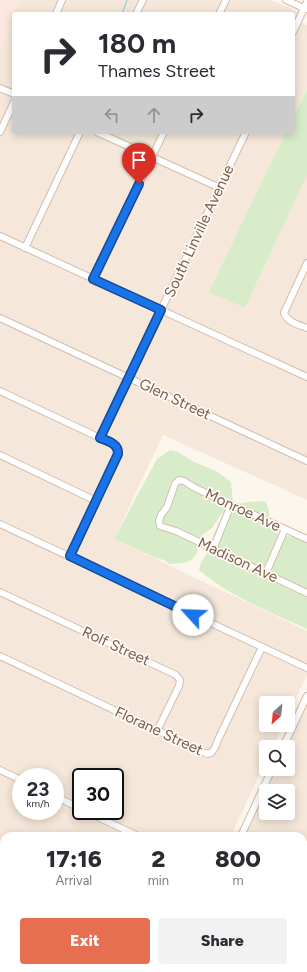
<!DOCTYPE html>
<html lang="en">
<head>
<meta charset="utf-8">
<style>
	body { margin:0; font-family:Figtree,sans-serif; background:#f2f2f3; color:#2b2b33; height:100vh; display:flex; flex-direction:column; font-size:15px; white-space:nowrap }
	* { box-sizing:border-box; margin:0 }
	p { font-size:13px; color:#7c7c81 }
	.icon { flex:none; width:22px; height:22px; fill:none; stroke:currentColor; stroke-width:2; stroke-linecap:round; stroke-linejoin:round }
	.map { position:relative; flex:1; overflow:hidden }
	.sheet { position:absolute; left:0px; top:832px; width:307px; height:140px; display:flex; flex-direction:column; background:#fff; border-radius:12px 12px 0 0; box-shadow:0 2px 10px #0003 }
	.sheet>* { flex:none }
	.banner { position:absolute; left:12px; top:12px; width:283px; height:122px; border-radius:4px; box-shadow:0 2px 10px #0003; background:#fff; color:#2b2b33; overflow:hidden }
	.needle { width:26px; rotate:207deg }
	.buttons { position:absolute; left:259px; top:696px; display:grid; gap:8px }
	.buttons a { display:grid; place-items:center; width:36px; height:36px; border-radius:4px; background:#fff; box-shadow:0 2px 10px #0003; font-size:20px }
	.speed { position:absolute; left:12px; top:768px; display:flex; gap:8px; font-size:20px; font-weight:700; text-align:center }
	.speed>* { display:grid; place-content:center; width:52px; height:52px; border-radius:50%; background:#fff; box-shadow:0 2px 10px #0003; line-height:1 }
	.speed small { font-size:10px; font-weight:400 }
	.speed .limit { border:2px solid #111; border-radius:6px; background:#fff; color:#111 }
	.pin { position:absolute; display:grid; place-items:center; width:34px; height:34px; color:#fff; margin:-41px -17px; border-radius:50% 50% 50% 0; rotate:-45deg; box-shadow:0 0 4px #0007 }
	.pin .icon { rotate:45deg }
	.me { position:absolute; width:44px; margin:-22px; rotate:295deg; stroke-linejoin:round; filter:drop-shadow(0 0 3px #0008) }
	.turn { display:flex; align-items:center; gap:14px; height:84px; padding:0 20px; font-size:18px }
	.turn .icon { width:52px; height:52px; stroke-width:2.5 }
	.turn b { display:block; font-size:28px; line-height:34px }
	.lanes { display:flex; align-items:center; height:38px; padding:0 20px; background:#0003; justify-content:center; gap:20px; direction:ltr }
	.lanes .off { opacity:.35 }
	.eta { display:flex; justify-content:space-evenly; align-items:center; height:68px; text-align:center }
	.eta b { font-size:24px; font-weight:800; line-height:28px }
	.primary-button { display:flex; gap:8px; margin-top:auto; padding:8px 20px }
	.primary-button a { flex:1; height:46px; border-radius:4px; background:#e76f51; color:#fff; font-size:16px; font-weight:800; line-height:46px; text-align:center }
	.primary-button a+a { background:#f2f2f3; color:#2b2b33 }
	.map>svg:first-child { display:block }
</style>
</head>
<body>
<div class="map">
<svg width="307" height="972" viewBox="0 0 307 972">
	<rect width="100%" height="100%" fill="#fdf6ec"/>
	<path fill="#f5e8da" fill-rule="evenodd" d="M19 0H271L299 12 296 20 307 25V87L293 117V14H14V132H286L210 292 245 308 307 175V500L163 435 114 539 307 631V675L288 715V703H266V725H283L273 747H266V761L233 831 240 836H4V968H303V836H241L273 769H288V747H283L307 697V972H0V48L12 24 9 22ZM21 777H55V811H21ZM81 777H115V811H81ZM266 791H288V813H266Z"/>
	<polygon fill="#fde8e0" points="0,0 19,0 9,22 12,23 0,48"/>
	<g fill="#d8ecc9">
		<polygon points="307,89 307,175 245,308 209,292 286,132 293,132 293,118"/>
		<path d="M170 450 178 452 194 462 216 471 231 482 233 504 222 513 212 528 201 536C196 561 194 563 169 564L164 560 156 558 114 539 157 459Z"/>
		<path d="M259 501 266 502C267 505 268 508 269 511 269 515 268 519 269 523 274 539 294 537 307 535V629C271 612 230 597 199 570 201 560 205 558 208 550 215 535 218 514 235 506 242 502 251 502 259 501Z"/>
	</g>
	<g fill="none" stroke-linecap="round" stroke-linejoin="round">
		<polyline stroke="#a5d3da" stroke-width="1.5" points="122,14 127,0"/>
		<g stroke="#d1beb0" stroke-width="8">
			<g id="minor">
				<polyline points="286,0 306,9"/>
				<polyline points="56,14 62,0"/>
				<polyline points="136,14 143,0"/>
				<polyline points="219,14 226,0"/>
				<polyline points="293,32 307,2"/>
				<polyline points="0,88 14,94"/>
				<polyline points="0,132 14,102"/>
				<polyline points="97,132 220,188"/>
				<polyline points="0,236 307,377"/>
				<polyline points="25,248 80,132"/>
				<path d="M307 263 284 313C287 322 299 325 307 328"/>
				<polyline points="93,279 164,132"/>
				<polyline points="0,318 307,461"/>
				<polyline points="0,391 115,445 118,448 117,457 70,557"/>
				<polyline points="100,438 246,132"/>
				<polyline points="0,455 96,501"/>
				<polyline points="0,524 307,668"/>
				<polyline points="307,539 195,488 184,481 179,480 175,484 167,507 161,515 159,521 160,526 176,531 307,593"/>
				<polyline points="213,549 231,505"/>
				<polyline points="266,573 285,529"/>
				<polyline points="0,592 176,675 180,680 179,686 157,731"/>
				<polyline points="0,656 207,754 211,753 215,748 217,742 262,647"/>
				<polyline points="283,747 307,696"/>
				<polyline points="0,770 21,780"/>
				<polyline points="55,796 81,809"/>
				<polyline points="85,811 138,836"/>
				<polyline points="241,836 272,769"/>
				<polyline points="303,868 307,860"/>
				<polyline points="0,886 4,888"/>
				<polyline points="0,953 4,955"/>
				<polyline points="303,959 307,961"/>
				<polyline points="31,968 39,972"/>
				<polyline points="171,968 179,972"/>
			</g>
		</g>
		<use href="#minor" stroke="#fff" stroke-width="6"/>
	</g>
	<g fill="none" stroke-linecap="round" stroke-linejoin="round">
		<g stroke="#114b97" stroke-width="10">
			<path id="route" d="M139 184 93 279 161 310 100 438C108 441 119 444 118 454L70 556 193 615"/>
		</g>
		<use href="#route" stroke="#1a73e8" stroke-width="7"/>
	</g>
	<g text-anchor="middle" stroke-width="3.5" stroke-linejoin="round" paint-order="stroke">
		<g font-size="15" fill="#7a5c4d" stroke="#fffaf3">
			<text transform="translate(199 231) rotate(-65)" y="5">South Linville Avenue</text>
			<text transform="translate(175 399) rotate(25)" y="5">Glen Street</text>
			<text transform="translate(243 510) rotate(25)" y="5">Monroe Ave</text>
			<text transform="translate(238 560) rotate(25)" y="5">Madison Ave</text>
			<text transform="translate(116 646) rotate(25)" y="5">Rolf Street</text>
			<text transform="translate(159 731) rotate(25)" y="5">Florane Street</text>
		</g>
	</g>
</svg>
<div class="buttons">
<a><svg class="needle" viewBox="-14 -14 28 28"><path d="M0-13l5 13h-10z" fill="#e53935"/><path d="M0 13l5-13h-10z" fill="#7c7c81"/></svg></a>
<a><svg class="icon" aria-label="search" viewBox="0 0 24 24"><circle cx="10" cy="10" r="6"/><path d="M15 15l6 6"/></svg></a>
<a><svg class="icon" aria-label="layers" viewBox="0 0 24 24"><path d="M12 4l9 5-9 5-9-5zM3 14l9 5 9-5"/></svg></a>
</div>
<div class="speed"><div>23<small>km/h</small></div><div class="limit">30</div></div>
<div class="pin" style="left:139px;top:184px;background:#d93025"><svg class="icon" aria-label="arrive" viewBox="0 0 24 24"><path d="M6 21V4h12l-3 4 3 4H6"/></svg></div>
<svg class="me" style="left:193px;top:615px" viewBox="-20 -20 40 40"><circle r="19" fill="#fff"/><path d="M0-13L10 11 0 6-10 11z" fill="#1a73e8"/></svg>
<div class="banner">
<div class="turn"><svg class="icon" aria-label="right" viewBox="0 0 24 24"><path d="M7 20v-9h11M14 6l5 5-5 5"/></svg><div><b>180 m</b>Thames Street</div></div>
<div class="lanes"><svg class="icon off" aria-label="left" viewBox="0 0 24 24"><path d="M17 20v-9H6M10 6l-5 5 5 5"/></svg><svg class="icon off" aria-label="ahead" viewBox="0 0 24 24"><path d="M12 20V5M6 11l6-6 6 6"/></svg><svg class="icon" aria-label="right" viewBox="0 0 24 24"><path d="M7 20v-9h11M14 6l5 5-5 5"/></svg></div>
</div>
<section class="sheet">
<div class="eta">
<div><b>17:16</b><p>Arrival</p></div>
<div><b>2</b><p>min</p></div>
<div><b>800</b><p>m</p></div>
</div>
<div class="primary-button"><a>Exit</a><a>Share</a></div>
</section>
</div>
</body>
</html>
